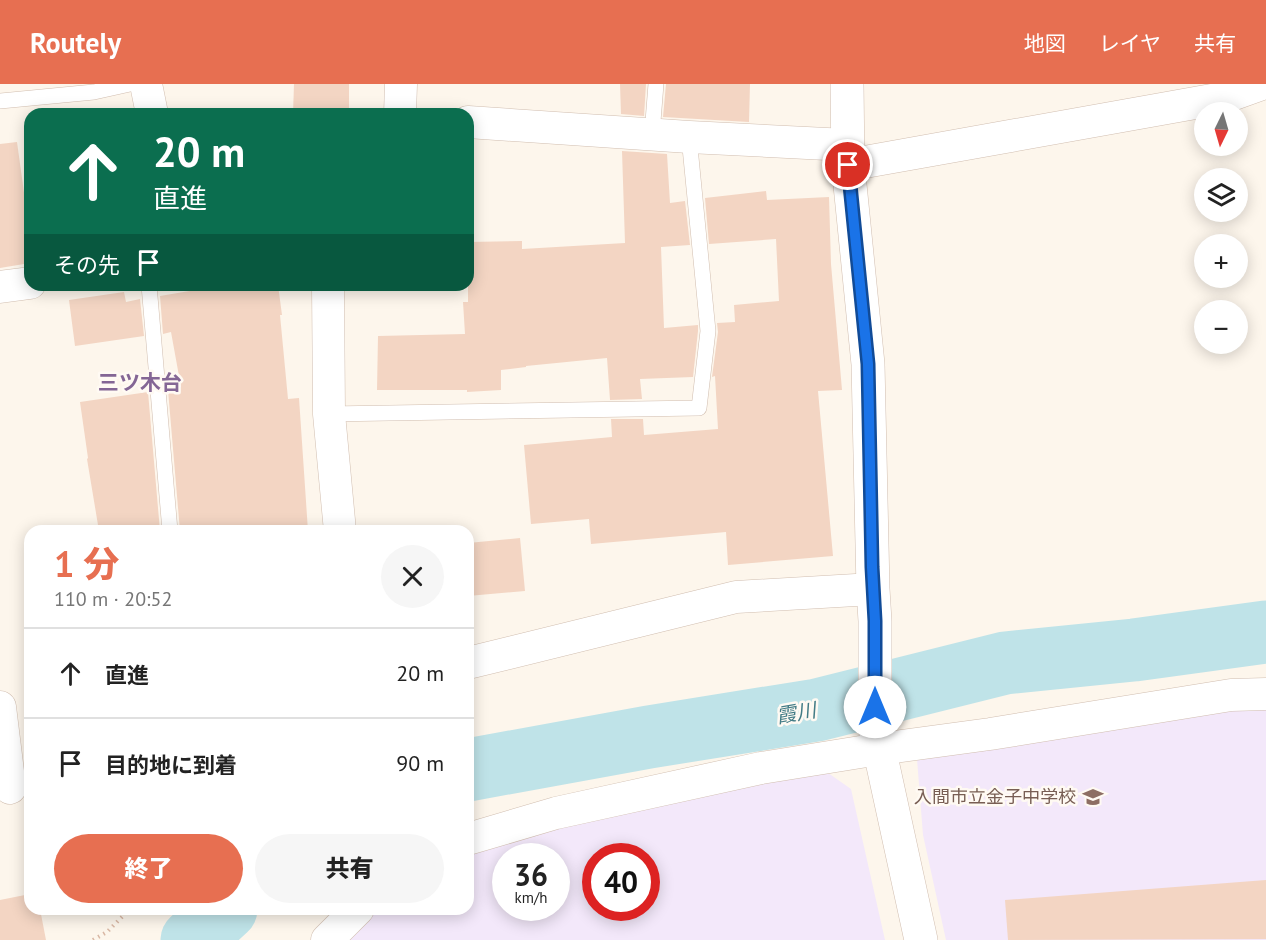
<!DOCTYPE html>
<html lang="ja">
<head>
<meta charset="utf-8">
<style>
	body { margin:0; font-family:"PT Sans","Noto Sans JP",sans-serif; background:#f6f6f6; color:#222; height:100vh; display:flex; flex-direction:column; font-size:22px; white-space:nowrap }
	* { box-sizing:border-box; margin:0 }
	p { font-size:20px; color:#767676 }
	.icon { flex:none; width:33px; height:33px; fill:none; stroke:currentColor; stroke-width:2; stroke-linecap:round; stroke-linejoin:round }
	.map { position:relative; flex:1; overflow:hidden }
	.panel { position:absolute; left:24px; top:441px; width:450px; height:390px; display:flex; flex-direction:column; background:#fff; border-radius:18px; box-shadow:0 3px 15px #0003 }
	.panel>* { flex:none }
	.guide { position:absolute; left:24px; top:24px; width:450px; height:183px; border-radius:18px; box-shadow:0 3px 15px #0003; background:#0b6e4f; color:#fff; overflow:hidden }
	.needle { width:39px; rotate:185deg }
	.buttons { position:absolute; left:1194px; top:18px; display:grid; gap:12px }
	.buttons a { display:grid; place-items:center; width:54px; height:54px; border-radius:50%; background:#fff; box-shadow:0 3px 15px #0003; font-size:30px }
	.speed { position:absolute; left:492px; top:759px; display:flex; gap:12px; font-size:30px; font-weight:700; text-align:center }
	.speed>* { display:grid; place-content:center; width:78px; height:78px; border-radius:50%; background:#fff; box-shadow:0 3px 15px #0003; line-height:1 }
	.speed small { font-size:15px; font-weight:400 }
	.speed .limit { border:9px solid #d22; background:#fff; color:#111 }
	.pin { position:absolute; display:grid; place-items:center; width:51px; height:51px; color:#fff; margin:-26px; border:3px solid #fff; border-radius:50%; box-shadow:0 2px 6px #0007 }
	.me { position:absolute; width:66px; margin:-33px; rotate:0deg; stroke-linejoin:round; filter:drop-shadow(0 0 4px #0008) }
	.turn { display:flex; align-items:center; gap:21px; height:126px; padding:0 30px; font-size:27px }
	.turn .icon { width:78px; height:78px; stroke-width:2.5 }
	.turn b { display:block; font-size:42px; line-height:51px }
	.then { display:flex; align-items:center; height:57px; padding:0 30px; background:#0003; gap:12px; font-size:22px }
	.round { display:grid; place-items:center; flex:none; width:63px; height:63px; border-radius:32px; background:#f6f6f6 }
	.headline { display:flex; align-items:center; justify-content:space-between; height:102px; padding:0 30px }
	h1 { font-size:36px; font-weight:800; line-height:45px; color:#e76f51 }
	.primary-button { display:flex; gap:12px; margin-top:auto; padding:12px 30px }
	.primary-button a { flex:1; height:69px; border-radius:36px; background:#e76f51; color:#fff; font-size:24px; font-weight:800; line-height:69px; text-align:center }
	.primary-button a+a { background:#f6f6f6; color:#222 }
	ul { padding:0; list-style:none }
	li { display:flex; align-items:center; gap:18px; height:90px; padding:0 30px; border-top:2px solid #e0e0e0 }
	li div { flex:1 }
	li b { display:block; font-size:22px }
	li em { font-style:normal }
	header { display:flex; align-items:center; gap:36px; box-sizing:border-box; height:84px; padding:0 30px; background:#e76f51; color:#fff }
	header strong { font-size:28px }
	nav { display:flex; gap:33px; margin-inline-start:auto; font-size:21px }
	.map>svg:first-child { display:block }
</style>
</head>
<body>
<header>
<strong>Routely</strong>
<nav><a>地図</a><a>レイヤ</a><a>共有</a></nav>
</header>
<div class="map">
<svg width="1266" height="856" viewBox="0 0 1266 856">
	<rect width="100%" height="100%" fill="#fdf6ec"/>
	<g fill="#f3e8fa" fill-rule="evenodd">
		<polygon points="1266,619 1266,856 946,856 923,751 917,675"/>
		<path d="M821 684 851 705 885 856H339L372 825H468V768L616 726ZM506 772H556V824H506ZM596 772H646V824H596Z"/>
	</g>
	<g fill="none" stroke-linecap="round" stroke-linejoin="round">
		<g stroke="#bfe3e8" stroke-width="63">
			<polyline points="468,686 649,653 817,626 1005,579 1134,566 1266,548"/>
			<polyline points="192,856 226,825"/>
		</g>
	</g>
	<g fill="#f3d5c3">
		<polygon points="294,0 349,0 349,30 293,30"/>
		<polygon points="620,0 646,0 644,32 621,30"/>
		<polygon points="666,0 750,0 749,38 663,33"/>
		<polygon points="17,58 30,152 30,179 0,184 0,60"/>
		<polygon points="622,67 667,70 670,119 685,117 690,161 661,163 664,244 698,241 698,247 693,293 640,295 642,315 610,316 607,274 526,282 526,283 501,286 501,306 467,308 467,306 377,306 378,252 465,250 463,218 468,218 468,158 522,157 522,165 625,159"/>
		<polygon points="766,107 767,116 829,113 831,180 842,306 818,307 833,472 728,481 726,448 591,460 589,435 531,440 524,361 612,353 611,335 643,335 644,351 718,345 715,292 712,293 718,248 717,239 735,238 734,221 779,217 776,155 709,160 705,114"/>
		<polygon points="225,201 278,201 282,231 280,231 288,315 299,314 308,447 180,447 168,306 181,303 171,248 163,250 160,212"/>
		<polygon points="124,208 126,218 140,215 144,252 75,262 69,216"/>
		<polygon points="148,308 160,447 99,447 87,375 88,374 80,318"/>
		<polygon points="520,454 525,507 468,512 468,459"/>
		<polygon points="1266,796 1266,855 1008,856 1005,816"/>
		<polygon points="30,810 30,825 40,825 46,856 0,856 0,816"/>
	</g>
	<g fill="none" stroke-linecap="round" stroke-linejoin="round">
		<g stroke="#d1beb0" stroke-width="16">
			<g id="service">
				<polyline points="0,17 94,8 130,0"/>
				<polyline points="652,50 656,0"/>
				<polyline points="149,201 170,447"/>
				<polyline points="329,330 699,324 708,247 689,53"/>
			</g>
		</g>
		<g stroke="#d1beb0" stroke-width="33">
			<g id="minor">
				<polyline points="146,0 152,30"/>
				<polyline points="400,30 401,0"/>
				<polyline points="468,38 689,53 847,61"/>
				<polyline points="848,81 1223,14 1262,0"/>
				<polyline points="328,201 329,330 340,447"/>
				<polyline points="0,203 30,199"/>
				<polyline points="468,579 736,513 873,505"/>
				<polyline points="0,623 10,704"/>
				<polyline points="468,755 556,729 761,684 879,665 990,650 1231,611 1266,610"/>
				<polyline points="327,856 358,825"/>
			</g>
		</g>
		<g stroke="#d1beb0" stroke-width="34">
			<polyline id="tertiary" points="847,0 848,81 868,280 873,505 875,537 875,645 921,856"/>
		</g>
		<polyline stroke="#d9b8a5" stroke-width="4" stroke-dasharray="1.5 4.5" stroke-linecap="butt" points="93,856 107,848 130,825"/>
		<use href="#service" stroke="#fff" stroke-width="15"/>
		<use href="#minor" stroke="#fff" stroke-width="32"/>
		<use href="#tertiary" stroke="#fff" stroke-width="33"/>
	</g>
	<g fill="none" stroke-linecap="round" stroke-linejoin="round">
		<g stroke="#114b97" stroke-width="15">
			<polyline id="route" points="848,81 868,280 872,483 875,537 875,623"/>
		</g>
		<use href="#route" stroke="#1a73e8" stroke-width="10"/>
	</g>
	<defs>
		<g id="school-bare" transform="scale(1.62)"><path d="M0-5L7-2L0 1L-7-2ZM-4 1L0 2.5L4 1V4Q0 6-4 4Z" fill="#8d6e63" stroke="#fffaf3" stroke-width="2.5" paint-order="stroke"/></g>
	</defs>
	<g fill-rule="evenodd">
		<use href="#school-bare" x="1093" y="713"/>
	</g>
	<g text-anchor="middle" stroke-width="5" stroke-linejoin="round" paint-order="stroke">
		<g font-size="18" fill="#785e54" stroke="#fffaf3" text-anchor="end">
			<text x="1076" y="719">入間市立金子中学校</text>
		</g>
		<g font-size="20" font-style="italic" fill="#437c86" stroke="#fffaf3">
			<text transform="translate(796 629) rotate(-10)" y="7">霞川</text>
		</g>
		<g font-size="21" font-weight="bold" fill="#846695" stroke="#fffaf3">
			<text x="140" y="306">三ツ木台</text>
		</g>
	</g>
</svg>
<div class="buttons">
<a><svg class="needle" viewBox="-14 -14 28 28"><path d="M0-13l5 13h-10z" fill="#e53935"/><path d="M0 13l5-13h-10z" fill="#767676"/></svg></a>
<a><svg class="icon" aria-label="layers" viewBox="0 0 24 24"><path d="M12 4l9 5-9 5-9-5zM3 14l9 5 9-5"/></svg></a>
<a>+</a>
<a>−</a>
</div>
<div class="speed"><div>36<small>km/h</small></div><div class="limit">40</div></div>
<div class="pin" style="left:848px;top:81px;background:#d93025"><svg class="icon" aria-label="arrive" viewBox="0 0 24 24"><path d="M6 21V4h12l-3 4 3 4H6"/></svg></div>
<svg class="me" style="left:875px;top:623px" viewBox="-20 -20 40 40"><circle r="19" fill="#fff"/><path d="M0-13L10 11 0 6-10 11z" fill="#1a73e8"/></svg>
<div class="guide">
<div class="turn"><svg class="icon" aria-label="ahead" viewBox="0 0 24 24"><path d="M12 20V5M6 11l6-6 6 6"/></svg><div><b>20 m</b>直進</div></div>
<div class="then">その先<svg class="icon" aria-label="arrive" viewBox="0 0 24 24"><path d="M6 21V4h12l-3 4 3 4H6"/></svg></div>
</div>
<section class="panel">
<div class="headline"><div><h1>1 分</h1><p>110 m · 20:52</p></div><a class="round"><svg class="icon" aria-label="close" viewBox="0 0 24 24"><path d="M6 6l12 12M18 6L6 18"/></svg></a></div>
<ul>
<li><svg class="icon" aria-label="ahead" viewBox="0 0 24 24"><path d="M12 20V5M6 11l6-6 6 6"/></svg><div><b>直進</b></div><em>20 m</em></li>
<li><svg class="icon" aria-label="arrive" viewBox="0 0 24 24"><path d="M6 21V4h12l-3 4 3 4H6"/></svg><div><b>目的地に到着</b></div><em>90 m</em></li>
</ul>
<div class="primary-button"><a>終了</a><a>共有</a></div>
</section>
</div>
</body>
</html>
